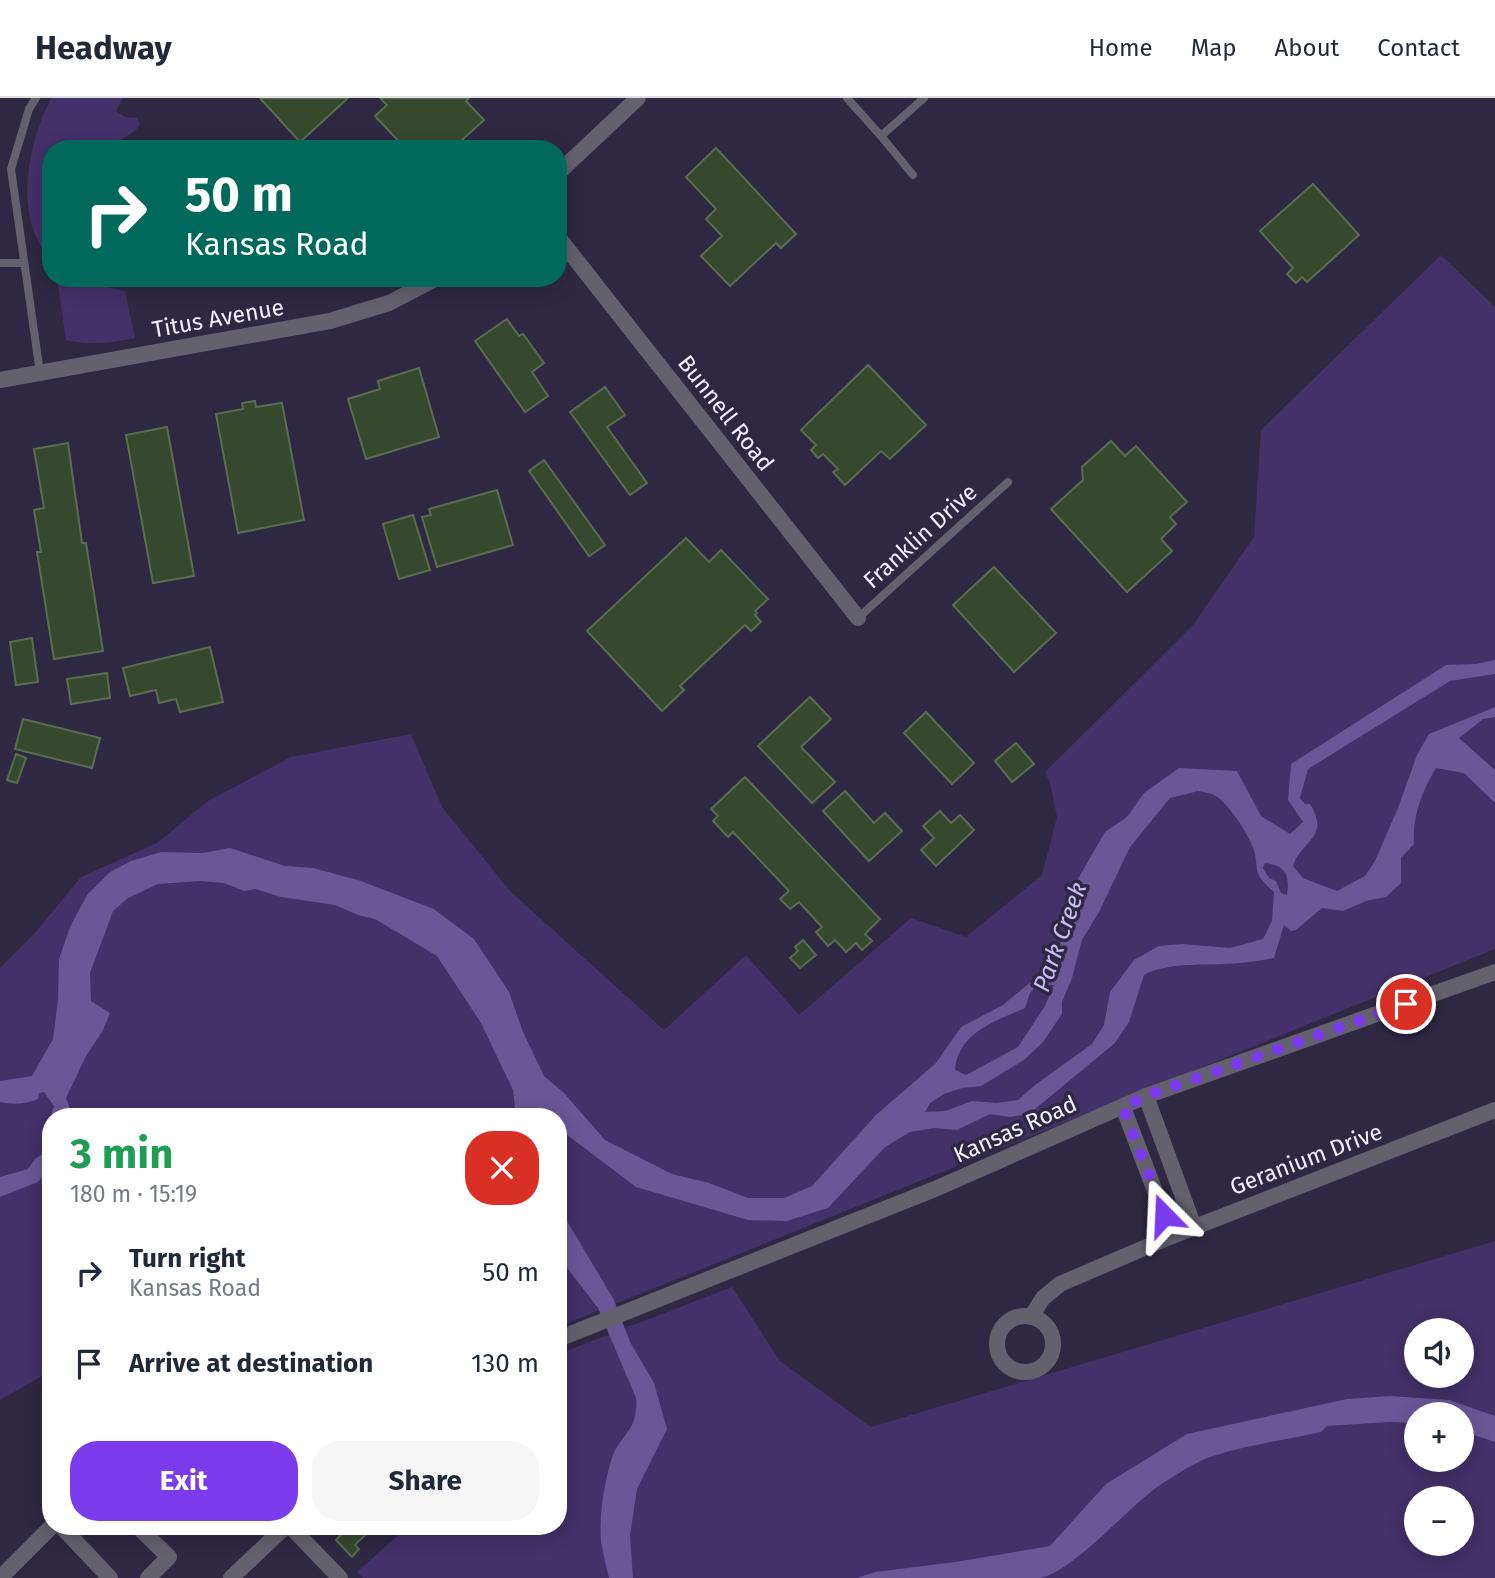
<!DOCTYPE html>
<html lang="en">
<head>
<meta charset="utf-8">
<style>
	body { margin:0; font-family:"Fira Sans",sans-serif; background:#f6f6f7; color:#1f2937; height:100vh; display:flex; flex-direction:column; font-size:26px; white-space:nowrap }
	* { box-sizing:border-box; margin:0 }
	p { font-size:23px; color:#747a83 }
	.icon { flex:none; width:38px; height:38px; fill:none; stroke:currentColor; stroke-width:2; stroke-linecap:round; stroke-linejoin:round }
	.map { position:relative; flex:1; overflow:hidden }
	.details { position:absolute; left:42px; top:1010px; width:525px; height:427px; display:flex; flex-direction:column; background:#fff; border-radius:28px; box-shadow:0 4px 18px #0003 }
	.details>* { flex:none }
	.top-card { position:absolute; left:42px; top:42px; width:525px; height:147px; border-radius:28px; box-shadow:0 4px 18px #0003; background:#00695c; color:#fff; overflow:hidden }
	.controls { position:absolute; left:1404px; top:1220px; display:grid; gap:14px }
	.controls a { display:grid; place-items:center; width:70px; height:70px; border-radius:50%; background:#fff; box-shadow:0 4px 18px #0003; font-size:35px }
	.pin { position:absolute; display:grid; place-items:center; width:60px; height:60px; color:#fff; margin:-30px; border:4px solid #fff; border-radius:50%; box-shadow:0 2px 7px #0007 }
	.me { position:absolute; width:77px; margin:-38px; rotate:339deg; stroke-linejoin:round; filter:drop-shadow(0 0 5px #0008) }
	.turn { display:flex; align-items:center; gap:24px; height:147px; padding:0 28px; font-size:32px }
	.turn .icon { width:91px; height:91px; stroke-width:2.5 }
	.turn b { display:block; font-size:49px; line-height:60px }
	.round { display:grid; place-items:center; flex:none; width:74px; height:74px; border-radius:28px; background:#f6f6f7 }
	.summary { display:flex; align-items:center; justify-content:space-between; height:119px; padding:0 28px }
	h1 { font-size:42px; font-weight:700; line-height:52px; color:#1e9e55 }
	.cta { display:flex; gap:14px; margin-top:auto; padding:14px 28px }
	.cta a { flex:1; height:80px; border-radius:28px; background:#7c3aed; color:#fff; font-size:28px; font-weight:700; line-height:80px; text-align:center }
	.cta a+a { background:#f6f6f7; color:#1f2937 }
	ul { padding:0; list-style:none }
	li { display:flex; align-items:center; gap:21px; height:91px; padding:0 28px }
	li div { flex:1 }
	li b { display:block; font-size:26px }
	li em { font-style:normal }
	header { display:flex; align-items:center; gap:42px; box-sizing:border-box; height:98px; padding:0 35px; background:#fff; border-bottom:2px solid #e0e1e3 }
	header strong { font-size:33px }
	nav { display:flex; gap:38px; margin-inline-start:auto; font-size:24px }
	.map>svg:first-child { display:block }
</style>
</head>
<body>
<header>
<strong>Headway</strong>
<nav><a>Home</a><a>Map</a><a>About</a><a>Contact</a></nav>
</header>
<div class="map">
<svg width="1495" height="1480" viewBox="0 0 1495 1480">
	<rect width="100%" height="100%" fill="#2f2843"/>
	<g fill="#433169" fill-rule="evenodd">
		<path d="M51 0H123L116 13 125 19 137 20 140 26 136 32 107 51H51V166C43 152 33 136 30 121 22 81 33 36 51 0Z"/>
		<polygon points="1441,157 1495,209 1495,851 558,1229 558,1018 51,1018 51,1273 0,1302 0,870 34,836 81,779 157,745 208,703 291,659 411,636 442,709 510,793 664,932 746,857 799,917 911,820 966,839 1042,777 1057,719 1050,685 1045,674 1193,527 1254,439 1261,332"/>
		<path d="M57 180H92L97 187 125 193 135 240C111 245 90 248 66 242Z"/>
		<path d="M1495 1143V1480H363L357 1474 405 1431 404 1428H558V1256L732 1189 780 1263 871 1329ZM1416 1232H1461V1278H1416ZM1416 1316H1461V1362H1416ZM1416 1400H1461V1446H1416Z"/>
	</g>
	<g fill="#695797" fill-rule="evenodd">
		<path d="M1495 562V576L1450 583 1308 671 1300 700 1305 706H1310C1331 740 1301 742 1293 768L1303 780 1337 793 1365 778 1375 763 1398 710 1417 657 1429 636 1495 609V619L1483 621 1459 640 1495 672V705L1464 675 1436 670C1422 693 1412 719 1414 746L1401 760V785L1386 799 1366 803 1343 813 1322 810 1296 832 1291 833 1284 827 1274 860C1263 862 1252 864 1241 865 1213 868 1169 863 1144 877L1129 924 1115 945 1029 1016 1010 1019 990 1016 957 1032 934 1030 910 1034 885 1049 828 1110 787 1123 748 1122 636 1089 558 1030V1018H516L513 992 481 925 437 858 375 821 358 817 335 807 281 799 255 791 244 793 224 785 201 783 158 786 128 800 113 813 90 875 91 903 110 915 102 934 86 958 66 1000 73 1018H51L54 1008 44 994 39 995 38 1001C28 1006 11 1007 0 1004V983L32 978 53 941 58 901 59 861 70 829 87 797 110 774 131 763 161 754 202 755 230 750 285 768 313 770 358 782 434 811 474 841 509 894 523 934 544 978 564 995 605 1042 672 1076 709 1085 748 1100H784L812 1088 876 1017 936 965 961 929 1003 907 1038 878 1063 841 1072 791 1105 734 1127 719 1144 695 1179 670 1237 673 1261 718 1290 736 1303 724 1288 702 1291 666 1446 567 1476 566ZM1198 693C1203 694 1210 695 1214 697 1226 702 1246 733 1251 745 1262 769 1248 772 1274 794L1272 823 1263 841 1230 850 1182 846 1159 848 1134 862 1110 894 1104 927 1092 946 1035 987 1018 1002 997 1005 972 1003 945 1013 925 1014 930 1005 944 996 962 990 981 988 1024 962 1043 944 1062 916V904L1072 880 1082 842 1099 814 1130 749 1170 700ZM1265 765C1286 767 1290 779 1287 797L1281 795 1276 783 1269 780 1263 770ZM1037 887H1054L1045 908 1018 949 966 977 955 972C958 934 996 923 1025 910L1030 895Z"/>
		<path d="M51 1021V1069L38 1084 0 1099V1079L28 1071 35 1061 46 1054C49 1043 47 1032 51 1021Z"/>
		<path d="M558 1108 614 1202 630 1244 654 1285 667 1331 637 1391 630 1438 633 1480H609C606 1468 603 1455 601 1443 599 1418 604 1386 611 1363 619 1336 639 1334 636 1300L598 1210 558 1158Z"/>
		<path d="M1390 1298 1449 1302 1495 1318V1344L1461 1333V1316H1416V1325L1389 1324 1327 1328 1321 1334C1282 1343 1242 1347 1205 1361 1191 1367 1176 1377 1163 1385 1129 1407 1075 1473 1040 1480H857L875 1474 955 1464 1050 1448 1106 1386 1187 1336 1347 1301Z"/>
	</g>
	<g fill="#36482d" stroke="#5a6d50" stroke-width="2">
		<polygon points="260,0 348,0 300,44"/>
		<polygon points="380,0 469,0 466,3 484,22 452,51 406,51 375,18 387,7"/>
		<polygon points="716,50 796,136 781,150 776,145 730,188 701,158 722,138 706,121 716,111 686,79"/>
		<polygon points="1313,86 1359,137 1307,184 1302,179 1296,185 1287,176 1293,170 1260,133"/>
		<polygon points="507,221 519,238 523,236 544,265 532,274 548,298 525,314 475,243"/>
		<polygon points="868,267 926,327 890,361 881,353 845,387 833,374 838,371 823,356 818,360 811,352 816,347 801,332"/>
		<polygon points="419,270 439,339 366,361 348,301 380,291 378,283"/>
		<polygon points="605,289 625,317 607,329 647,385 630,397 570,314"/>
		<polygon points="255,303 256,309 282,305 304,422 238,435 216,316 243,311 242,305"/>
		<polygon points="167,329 194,478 153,485 126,337"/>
		<polygon points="1111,343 1125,358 1136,348 1187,404 1170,419 1176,426 1161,441 1172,453 1127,494 1051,411 1083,382 1082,369"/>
		<polygon points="68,345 82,445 86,445 103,553 54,561 37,454 41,454 34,412 44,410 34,351"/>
		<polygon points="544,362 605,447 589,458 529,373"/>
		<polygon points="497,392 513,447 437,469 422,419 431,417 429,411"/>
		<polygon points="413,417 430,472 399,481 383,426"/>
		<polygon points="686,440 709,464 721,452 768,501 755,513 757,515 755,517 761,524 751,533 745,527 680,588 684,592 662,613 587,533"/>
		<polygon points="994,469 1056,535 1014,574 953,507"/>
		<polygon points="32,540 38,584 16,587 10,544"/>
		<polygon points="210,549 223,604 180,614 176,601 159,605 156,592 130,598 123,570"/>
		<polygon points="107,575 110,600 71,606 67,581"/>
		<polygon points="810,599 831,621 801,649 835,684 812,705 758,648"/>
		<polygon points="926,614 974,665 952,686 904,635"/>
		<polygon points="23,621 100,640 92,670 15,651"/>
		<polygon points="1016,645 1034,666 1012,684 995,663"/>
		<polygon points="16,656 26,660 17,685 7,682"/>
		<polygon points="745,679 880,821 865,836 872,843 862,852 856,845 846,854 835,842 828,848 816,834 822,829 799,804 790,811 780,801 789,793 733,734 728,739 713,723 718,718 711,711"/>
		<polygon points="845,693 874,725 885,715 902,733 869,763 823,713"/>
		<polygon points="940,713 951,725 960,717 974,732 936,768 921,752 934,740 923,728"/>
		<polygon points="803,842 816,857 800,870 790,860 798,853 795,849"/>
		<polygon points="344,1428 374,1428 355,1447 359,1451 352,1459 336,1442 341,1437 338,1434"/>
	</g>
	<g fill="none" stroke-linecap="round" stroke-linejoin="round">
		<g stroke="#64616f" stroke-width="8">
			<polyline points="36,0 29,11 11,71 40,275"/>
			<polyline points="847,0 881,38 924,0"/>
			<polyline points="881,38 913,77"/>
			<polyline points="0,165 24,165"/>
			<polyline points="858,520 1008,384"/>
		</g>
		<g stroke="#64616f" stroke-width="16">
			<polyline points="558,75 638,0"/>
			<polyline points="558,139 858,520"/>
			<polyline points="0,282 330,223 389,205 437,180"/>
			<polyline points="1146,998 1194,1129"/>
			<polyline points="1123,1009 1172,1138"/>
			<circle cx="1025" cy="1246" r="28"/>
			<polyline points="1031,1219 1043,1200 1060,1186 1172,1138 1495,1012"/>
			<polyline points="558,1241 935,1091 1146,998 1495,874"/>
			<polyline points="61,1428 110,1480"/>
			<polyline points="137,1428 169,1459 148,1480"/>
			<polyline points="290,1428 340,1480"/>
			<polyline points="0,1480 52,1428"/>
			<polyline points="231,1480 286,1428"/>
		</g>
	</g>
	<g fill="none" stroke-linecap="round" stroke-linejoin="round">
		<polyline stroke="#7c3aed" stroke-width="12" stroke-dasharray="0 21.6" points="1164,1117 1123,1009 1146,998 1406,906"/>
	</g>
	<g text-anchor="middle" stroke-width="7" stroke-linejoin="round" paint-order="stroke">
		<g font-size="23" fill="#f3f0fe" stroke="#2f2843">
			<text transform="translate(218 220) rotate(-10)" y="8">Titus Avenue</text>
			<text transform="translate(726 315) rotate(52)" y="8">Bunnell Road</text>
			<text transform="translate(920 438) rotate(-42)" y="8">Franklin Drive</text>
			<text transform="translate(1015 1031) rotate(-24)" y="8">Kansas Road</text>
			<text transform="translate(1306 1061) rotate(-21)" y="8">Geranium Drive</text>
		</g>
		<g font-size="24" font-style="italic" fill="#cbbdf5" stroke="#2f2843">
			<text transform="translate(1060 839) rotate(-70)" y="8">Park Creek</text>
		</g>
	</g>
</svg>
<div class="controls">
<a><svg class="icon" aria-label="sound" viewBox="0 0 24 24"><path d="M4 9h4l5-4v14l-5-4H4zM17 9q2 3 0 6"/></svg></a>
<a>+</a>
<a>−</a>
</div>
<div class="pin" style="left:1406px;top:906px;background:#d93025"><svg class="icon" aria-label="arrive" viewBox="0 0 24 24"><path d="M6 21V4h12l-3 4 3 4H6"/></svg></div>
<svg class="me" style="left:1164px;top:1117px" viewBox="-20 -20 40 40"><path d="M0-17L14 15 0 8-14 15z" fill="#7c3aed" stroke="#fff" stroke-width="4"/></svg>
<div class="top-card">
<div class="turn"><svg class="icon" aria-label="right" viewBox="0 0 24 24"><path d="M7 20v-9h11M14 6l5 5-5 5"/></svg><div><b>50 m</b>Kansas Road</div></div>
</div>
<section class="details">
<div class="summary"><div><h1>3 min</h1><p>180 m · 15:19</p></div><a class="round" style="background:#d93025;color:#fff"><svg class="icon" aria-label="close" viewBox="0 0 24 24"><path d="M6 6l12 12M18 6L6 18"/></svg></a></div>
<ul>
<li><svg class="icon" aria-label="right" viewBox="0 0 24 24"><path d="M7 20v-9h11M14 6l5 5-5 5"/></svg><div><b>Turn right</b><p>Kansas Road</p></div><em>50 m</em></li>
<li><svg class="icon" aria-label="arrive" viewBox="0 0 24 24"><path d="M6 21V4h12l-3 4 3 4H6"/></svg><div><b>Arrive at destination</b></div><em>130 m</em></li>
</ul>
<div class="cta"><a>Exit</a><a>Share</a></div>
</section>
</div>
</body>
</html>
